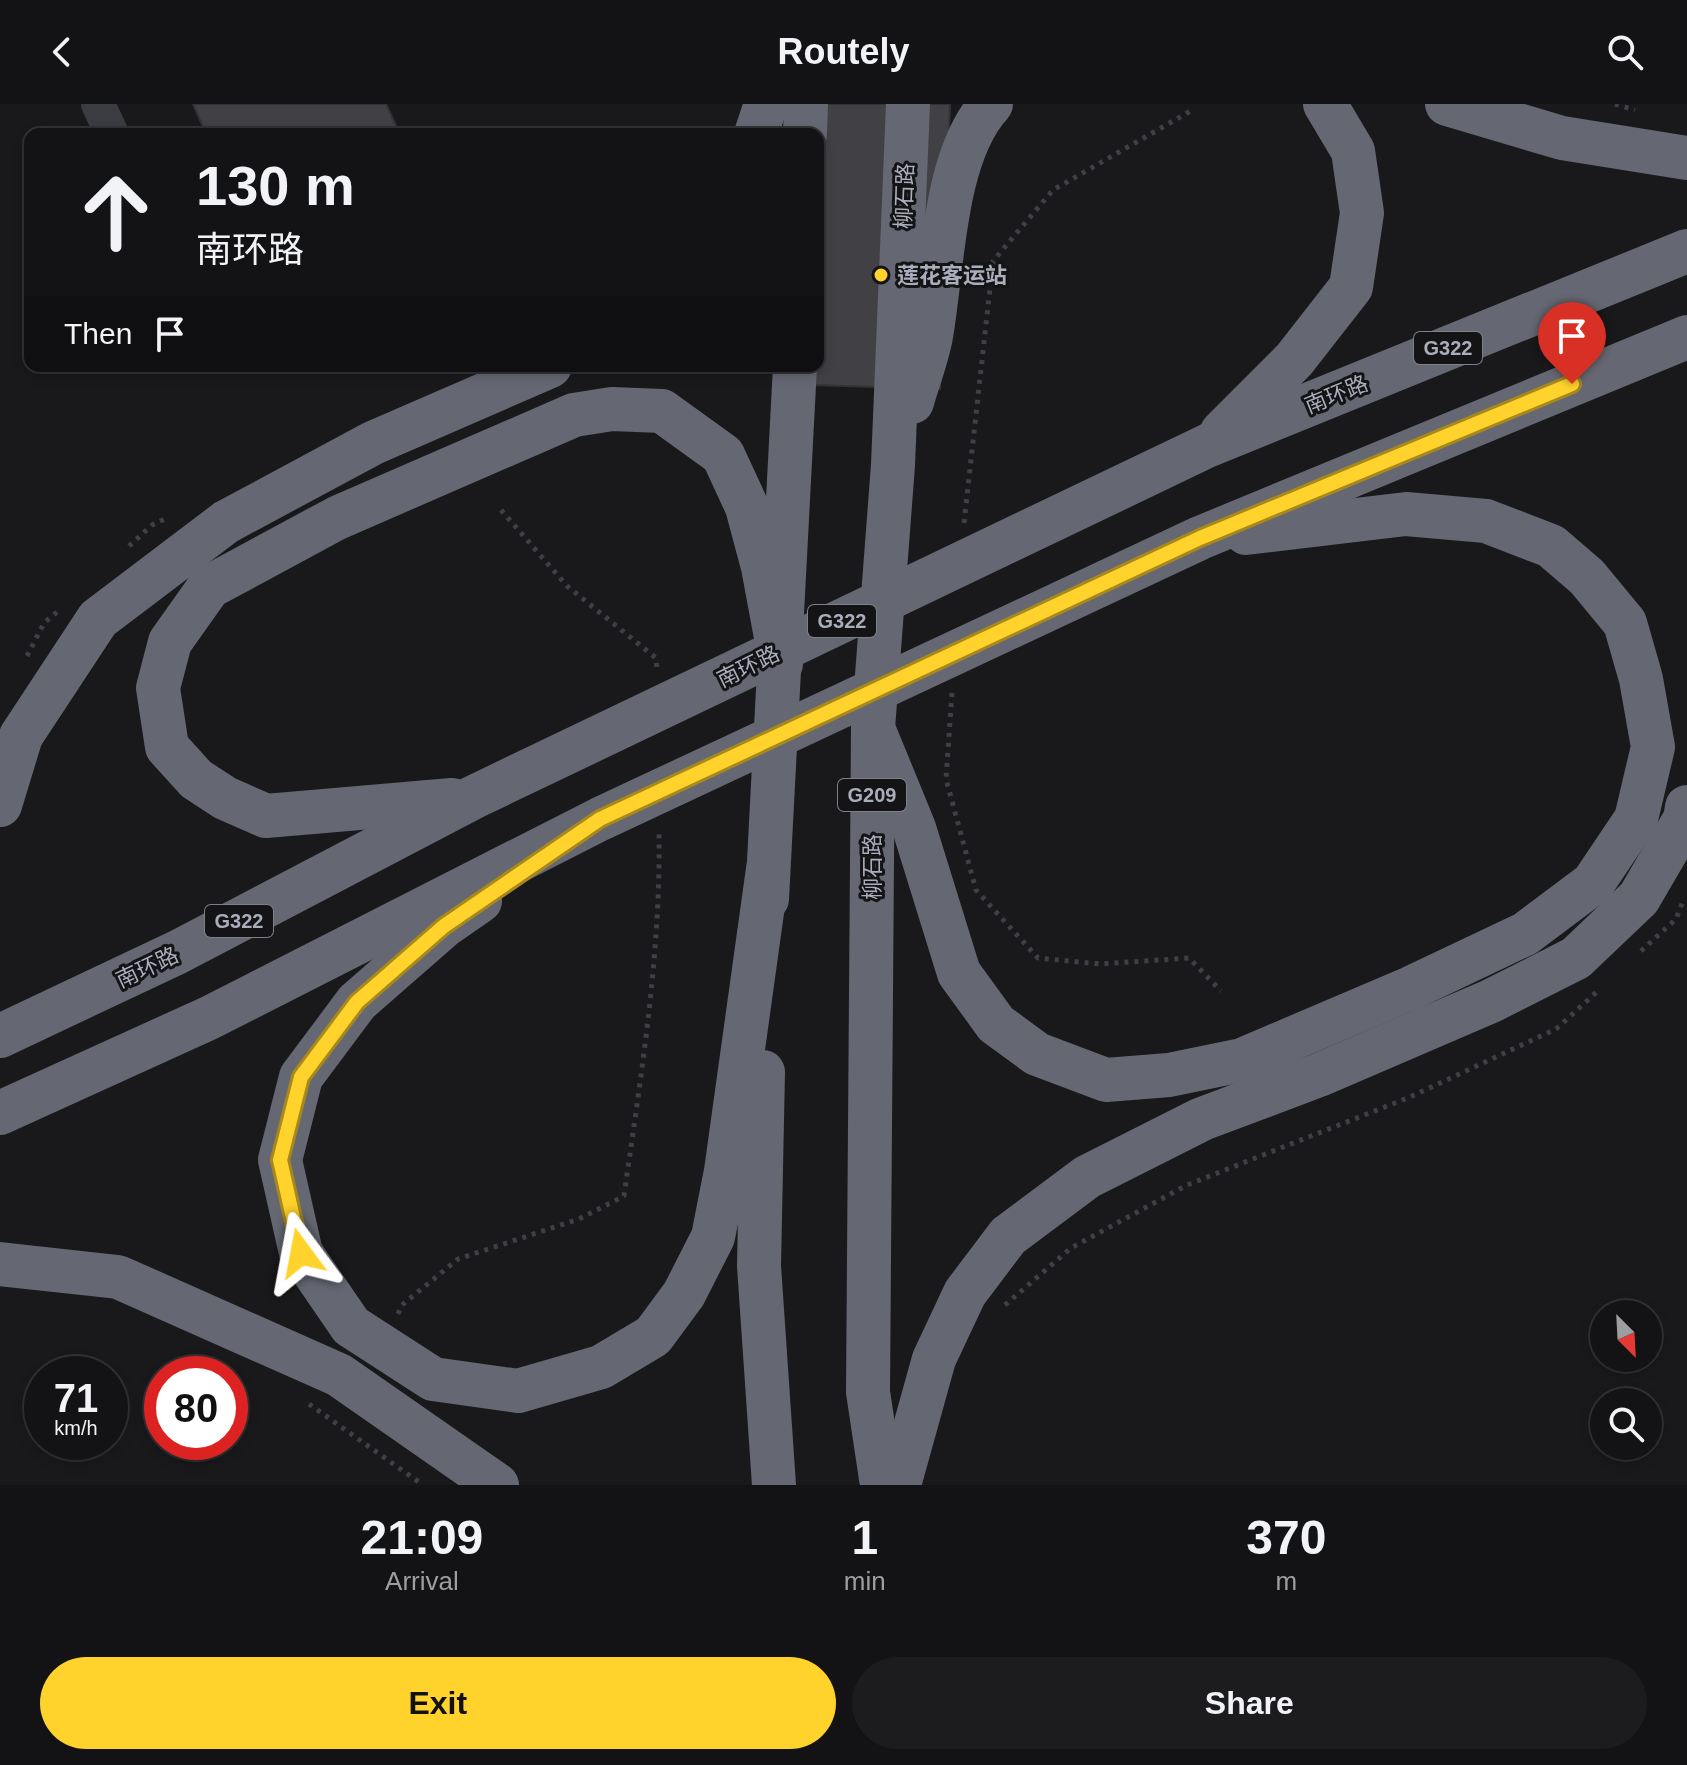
<!DOCTYPE html>
<html lang="en">
<head>
<meta charset="utf-8">
<style>
	body { margin:0; font-family:Arial,"Noto Sans SC",sans-serif; background:#1c1b1d; color:#f1f3f6; height:100vh; display:flex; flex-direction:column; font-size:30px; white-space:nowrap }
	* { box-sizing:border-box; margin:0 }
	p { font-size:26px; color:#9d9ea0 }
	.icon { flex:none; width:44px; height:44px; fill:none; stroke:currentColor; stroke-width:2; stroke-linecap:round; stroke-linejoin:round }
	.map { position:relative; height:1381px; overflow:hidden }
	.drawer { display:flex; flex-direction:column; background:#131214; flex:1 }
	.drawer>* { flex:none }
	.top-card { position:absolute; left:24px; top:24px; width:800px; height:244px; border-radius:16px; box-shadow:0 4px 12px #0003,0 0 0 2px #323234; background:#131214; color:#f1f3f6; overflow:hidden }
	.needle { width:52px; rotate:156deg }
	.buttons { position:absolute; left:1590px; top:1196px; display:grid; gap:16px }
	.buttons a { display:grid; place-items:center; width:72px; height:72px; border-radius:50%; background:#131214; box-shadow:0 4px 12px #0003,0 0 0 2px #323234; font-size:40px }
	.speed { position:absolute; left:24px; top:1252px; display:flex; gap:16px; font-size:40px; font-weight:700; text-align:center }
	.speed>* { display:grid; place-content:center; width:104px; height:104px; border-radius:50%; background:#131214; box-shadow:0 4px 12px #0003,0 0 0 2px #323234; line-height:1 }
	.speed small { font-size:20px; font-weight:400 }
	.speed .limit { border:12px solid #d22; background:#fff; color:#111 }
	.pin { position:absolute; display:grid; place-items:center; width:68px; height:68px; color:#fff; margin:-82px -34px; border-radius:50% 50% 50% 0; rotate:-45deg; box-shadow:0 0 8px #0007 }
	.pin .icon { rotate:45deg }
	.me { position:absolute; width:88px; margin:-44px; rotate:347deg; stroke-linejoin:round; filter:drop-shadow(0 0 6px #0008) }
	.turn { display:flex; align-items:center; gap:28px; height:168px; padding:0 40px; font-size:36px }
	.turn .icon { width:104px; height:104px; stroke-width:2.5 }
	.turn b { display:block; font-size:56px; line-height:68px }
	.then { display:flex; align-items:center; height:76px; padding:0 40px; background:#0003; gap:16px; font-size:30px }
	.eta { display:flex; justify-content:space-evenly; align-items:center; height:136px; text-align:center }
	.eta b { font-size:48px; font-weight:600; line-height:56px }
	.button { display:flex; gap:16px; margin-top:auto; padding:16px 40px }
	.button a { flex:1; height:92px; border-radius:48px; background:#ffd22c; color:#111; font-size:32px; font-weight:600; line-height:92px; text-align:center }
	.button a+a { background:#1c1b1d; color:#f1f3f6 }
	header { display:flex; justify-content:space-between; align-items:center; height:104px; padding:0 40px; background:#131214; font-size:36px; font-weight:600 }
	.map>svg:first-child { display:block }
</style>
</head>
<body>
<header><svg class="icon" aria-label="back" viewBox="0 0 24 24"><path d="M15 5l-7 7 7 7"/></svg>Routely<svg class="icon" aria-label="search" viewBox="0 0 24 24"><circle cx="10" cy="10" r="6"/><path d="M15 15l6 6"/></svg></header>
<div class="map">
<svg width="1687" height="1381" viewBox="0 0 1687 1381">
	<rect width="100%" height="100%" fill="#19181b"/>
	<g fill="#404045" stroke="#333237" stroke-width="2">
		<polygon points="193,0 386,0 400,30 206,30"/>
		<polygon points="821,0 950,0 940,285 812,281 812,262 818,262"/>
	</g>
	<g fill="none" stroke-linecap="round" stroke-linejoin="round">
		<g stroke="#3f4047" stroke-width="5" stroke-dasharray="4 6" stroke-linecap="butt">
			<polyline points="1615,0 1635,6"/>
			<polyline points="501,406 567,482 656,554 657,566"/>
			<polyline points="964,419 993,157 1053,86 1194,5"/>
			<polyline points="129,442 152,421 169,413"/>
			<polyline points="27,552 44,519 57,508"/>
			<polyline points="952,589 946,675 976,786 1038,854 1100,860 1189,854 1221,887"/>
			<polyline points="1641,847 1676,815 1683,797"/>
			<polyline points="1005,1201 1071,1144 1187,1081 1410,993 1556,925 1599,886"/>
			<path d="M398 1210 402 1201 458 1155 579 1115 624 1092C641 971 661 850 659 728"/>
			<polyline points="309,1300 423,1381"/>
		</g>
		<polyline stroke="#3b3b42" stroke-width="34" points="98,0 112,30"/>
		<g stroke="#656772" stroke-width="44">
			<polyline points="1447,0 1562,34 1687,54"/>
			<polyline points="756,30 766,0"/>
			<polyline points="805,30 806,0"/>
			<path d="M912 298C918 276 927 254 931 232 943 164 943 52 991 0"/>
			<polyline points="1222,328 1294,256 1351,183 1362,109 1353,47 1325,0"/>
			<polyline points="873,624 914,724 959,869 996,920 1037,950 1106,976 1169,971 1242,956 1411,884 1525,830 1593,779 1636,715 1653,643 1641,575 1625,519 1587,473 1551,442 1486,417 1406,410 1246,429"/>
			<polyline points="452,696 266,712 225,694 196,675 167,643 158,584 170,538 209,483 337,414 574,311 612,305 662,307 723,351 747,403 763,463 781,560"/>
			<polyline points="0,701 21,632 98,515 226,418 373,339 550,262"/>
			<polyline points="767,795 795,262"/>
			<polyline points="480,797 444,822 357,898 301,973 280,1056 301,1149 351,1222 433,1275 518,1287 601,1263 653,1232 684,1190 713,1133 726,1067 768,765"/>
			<polyline points="0,932 178,848 474,693 1209,341 1687,147"/>
			<polyline points="763,968 759,1162 774,1381"/>
			<polyline points="0,1009 209,914 600,715 1200,434 1687,233"/>
			<polyline points="0,1160 118,1173 339,1271 497,1381"/>
			<polyline points="882,1381 868,1288 873,624 893,361 908,0"/>
			<polyline points="899,1381 934,1255 965,1189 1008,1132 1087,1073 1202,1015 1319,971 1491,897 1576,854 1639,794 1685,715 1687,703"/>
		</g>
	</g>
	<g fill="none" stroke-linecap="round" stroke-linejoin="round">
		<g stroke="#a6881d" stroke-width="20">
			<polyline id="route" points="301,1149 280,1056 301,973 357,898 444,822 600,715 1200,434 1572,280"/>
		</g>
		<use href="#route" stroke="#ffd22c" stroke-width="14"/>
	</g>
	<circle fill="#ffd22c" stroke="#141316" stroke-width="3" cx="881" cy="171" r="8"/>
	<g text-anchor="middle" stroke-width="6" stroke-linejoin="round" paint-order="stroke">
		<g fill="#141316" stroke="#7d7f8a" stroke-width="2">
			<rect x="1414" y="228" width="68" height="32" rx="6"/>
			<rect x="808" y="501" width="68" height="32" rx="6"/>
			<rect x="838" y="675" width="68" height="32" rx="6"/>
			<rect x="205" y="801" width="68" height="32" rx="6"/>
		</g>
		<g font-size="20" font-weight="bold" fill="#aaadbb">
			<text x="1448" y="251">G322</text>
			<text x="842" y="524">G322</text>
			<text x="872" y="698">G209</text>
			<text x="239" y="824">G322</text>
		</g>
		<g font-size="22" fill="#aaadbb" stroke="#141316">
			<text transform="translate(904 92) rotate(-88)" y="8">柳石路</text>
			<text transform="translate(1336 290) rotate(-22)" y="8">南环路</text>
			<text transform="translate(748 562) rotate(-26)" y="8">南环路</text>
			<text transform="translate(872 763) rotate(-90)" y="8">柳石路</text>
			<text transform="translate(147 863) rotate(-25)" y="8">南环路</text>
		</g>
		<g font-size="22" font-weight="bold" fill="#aaadbb" stroke="#141316" text-anchor="start">
			<text x="897" y="179">莲花客运站</text>
		</g>
	</g>
</svg>
<div class="buttons">
<a><svg class="needle" viewBox="-14 -14 28 28"><path d="M0-13l5 13h-10z" fill="#e53935"/><path d="M0 13l5-13h-10z" fill="#9d9ea0"/></svg></a>
<a><svg class="icon" aria-label="search" viewBox="0 0 24 24"><circle cx="10" cy="10" r="6"/><path d="M15 15l6 6"/></svg></a>
</div>
<div class="speed"><div>71<small>km/h</small></div><div class="limit">80</div></div>
<div class="pin" style="left:1572px;top:280px;background:#d93025"><svg class="icon" aria-label="arrive" viewBox="0 0 24 24"><path d="M6 21V4h12l-3 4 3 4H6"/></svg></div>
<svg class="me" style="left:301px;top:1149px" viewBox="-20 -20 40 40"><path d="M0-17L14 15 0 8-14 15z" fill="#ffd22c" stroke="#fff" stroke-width="4"/></svg>
<div class="top-card">
<div class="turn"><svg class="icon" aria-label="ahead" viewBox="0 0 24 24"><path d="M12 20V5M6 11l6-6 6 6"/></svg><div><b>130 m</b>南环路</div></div>
<div class="then">Then<svg class="icon" aria-label="arrive" viewBox="0 0 24 24"><path d="M6 21V4h12l-3 4 3 4H6"/></svg></div>
</div>
</div>
<section class="drawer">
<div class="eta">
<div><b>21:09</b><p>Arrival</p></div>
<div><b>1</b><p>min</p></div>
<div><b>370</b><p>m</p></div>
</div>
<div class="button"><a>Exit</a><a>Share</a></div>
</section>
</body>
</html>
